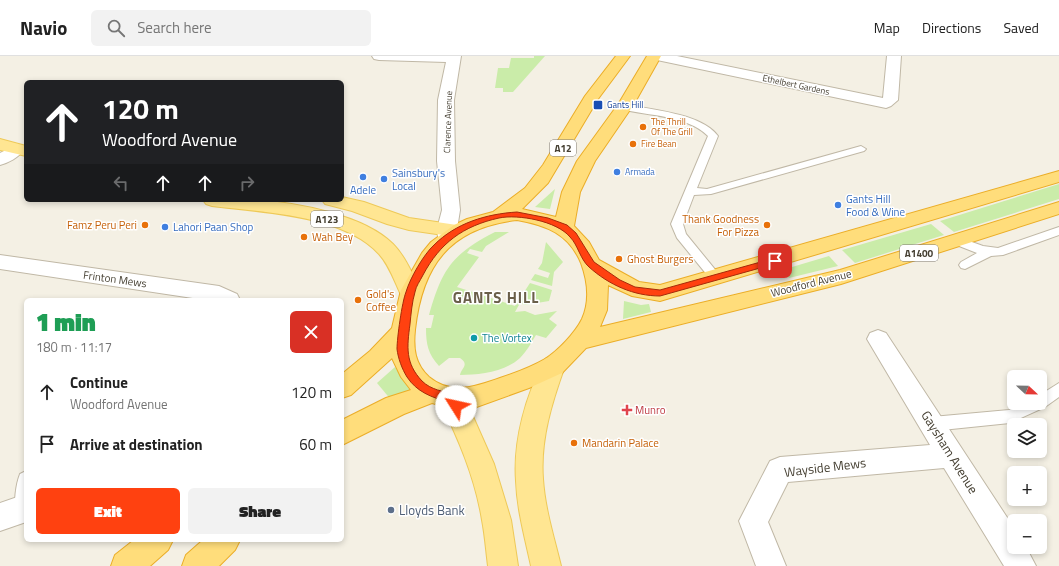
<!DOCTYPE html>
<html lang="en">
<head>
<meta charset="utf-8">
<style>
	body { margin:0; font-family:"Titillium Web",sans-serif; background:#f2f2f2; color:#222; height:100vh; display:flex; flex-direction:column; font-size:15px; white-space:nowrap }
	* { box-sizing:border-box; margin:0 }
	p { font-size:13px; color:#767676 }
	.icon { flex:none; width:22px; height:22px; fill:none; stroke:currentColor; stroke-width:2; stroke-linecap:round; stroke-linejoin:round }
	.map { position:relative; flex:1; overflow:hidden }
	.sheet { position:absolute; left:24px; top:242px; width:320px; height:244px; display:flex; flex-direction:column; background:#fff; border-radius:6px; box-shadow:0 2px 6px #0003 }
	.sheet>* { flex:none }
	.hud { position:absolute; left:24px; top:24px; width:320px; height:122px; border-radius:6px; box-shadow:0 2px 6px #0003; background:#202124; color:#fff; overflow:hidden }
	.needle { width:26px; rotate:112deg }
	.controls { position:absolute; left:1007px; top:314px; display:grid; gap:8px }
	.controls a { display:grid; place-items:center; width:40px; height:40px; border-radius:6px; background:#fff; box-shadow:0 2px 6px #0003; font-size:20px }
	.pin { position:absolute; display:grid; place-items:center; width:34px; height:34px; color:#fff; margin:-17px; border-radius:8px; box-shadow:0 2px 6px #0006 }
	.me { position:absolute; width:44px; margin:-22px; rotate:305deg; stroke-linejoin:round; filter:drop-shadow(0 0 3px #0008) }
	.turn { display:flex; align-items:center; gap:14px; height:84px; padding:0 12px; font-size:18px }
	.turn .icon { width:52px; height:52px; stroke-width:2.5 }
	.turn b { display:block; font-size:28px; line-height:34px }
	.lanes { display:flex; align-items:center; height:38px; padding:0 12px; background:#0003; justify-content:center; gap:20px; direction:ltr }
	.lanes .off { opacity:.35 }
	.round { display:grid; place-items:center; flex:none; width:42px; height:42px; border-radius:6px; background:#f2f2f2 }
	.overview { display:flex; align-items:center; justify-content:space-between; height:68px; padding:0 12px }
	h1 { font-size:24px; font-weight:800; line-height:30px; color:#1e9e55 }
	.action { display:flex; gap:8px; margin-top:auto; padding:8px 12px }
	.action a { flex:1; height:46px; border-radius:6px; background:#ff4110; color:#fff; font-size:16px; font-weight:800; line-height:46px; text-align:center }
	.action a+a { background:#f2f2f2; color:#222 }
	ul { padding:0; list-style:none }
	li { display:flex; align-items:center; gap:12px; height:52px; padding:0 12px }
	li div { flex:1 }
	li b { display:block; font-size:15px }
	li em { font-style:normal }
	header { display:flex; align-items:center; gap:24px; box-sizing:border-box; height:56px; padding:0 20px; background:#fff; border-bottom:1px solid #e0e0e0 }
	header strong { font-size:19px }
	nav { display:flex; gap:22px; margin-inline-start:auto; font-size:14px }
	.search { width:280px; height:36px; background:#f2f2f2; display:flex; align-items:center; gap:10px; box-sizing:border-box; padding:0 14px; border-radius:6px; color:#767676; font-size:15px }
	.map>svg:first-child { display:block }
</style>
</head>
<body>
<header>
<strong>Navio</strong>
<div class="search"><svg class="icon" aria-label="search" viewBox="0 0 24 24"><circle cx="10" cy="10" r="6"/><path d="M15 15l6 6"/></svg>Search here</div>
<nav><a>Map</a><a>Directions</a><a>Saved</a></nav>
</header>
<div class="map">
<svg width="1059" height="510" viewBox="0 0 1059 510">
	<rect width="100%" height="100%" fill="#f4f0e4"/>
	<g fill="#caeca9">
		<polygon points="534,0 559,0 545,0 513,36 503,36 503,32 495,32 498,12 509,12 511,2 534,2"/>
		<polygon points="1059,128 1059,143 954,176 940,165"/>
		<polygon points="555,133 550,153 535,151"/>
		<polygon points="931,168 944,179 855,207 842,194"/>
		<path d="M495 176H509L486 190 482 196 470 193 467 197 479 201 457 231 515 250 530 227 552 234 549 245 525 249 520 247 515 256 525 255 535 259 557 255 549 263 557 269 546 282 536 279C531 287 527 295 520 302 505 316 479 319 460 319 461 312 470 309 460 302H449L439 310C428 298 426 288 426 272H431L434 259H429C442 213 452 198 495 176Z"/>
		<polygon points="546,186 563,206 554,216 552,230 531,224 535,218 548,222 550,217 538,213 542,207"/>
		<polygon points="829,200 838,210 789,222 782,214"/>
		<polygon points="624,245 641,249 649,248 651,256 623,263"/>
		<polygon points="395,311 415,341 392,345 377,327"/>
	</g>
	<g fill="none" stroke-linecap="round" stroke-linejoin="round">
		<g stroke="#c0b8a6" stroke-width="2">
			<g id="service">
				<path d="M624 48C651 54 701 57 718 80L697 132 707 133 861 90 866 93 864 95 711 138 694 139 683 168 686 178 722 222 720 225H712L677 182 671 168 708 80C687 59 648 60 621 53V49Z"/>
				<polygon points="1059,171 1059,179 1003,199 991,200 965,213 961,212 959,209 961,206 977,197 954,188 952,185 958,181 983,190 998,192"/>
				<polygon points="1059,327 1059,341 1045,351 1010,367 932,375 927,373 924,368 927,363 932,361 1009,354 1024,347 1040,347 1040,339"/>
				<path d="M26 415V460L23 461 17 459C13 448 16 428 20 418Z"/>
			</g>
		</g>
		<g stroke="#c0b8a6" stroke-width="2">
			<g id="minor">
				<polygon points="372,0 461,0 454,44 455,105 460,154 457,173 458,181 455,186 448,188 441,186 438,181 437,173 442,154 437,105 438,44 446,6 379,4 374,3"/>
				<polygon points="650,0 677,0 883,42 887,0 901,0 898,44 891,50 886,52 657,4 652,3"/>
				<path d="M16 89 22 90 24 94C19 101 8 107 0 109V97Z"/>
				<polygon points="0,199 219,230 237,238 240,244 206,244 0,213"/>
				<polygon points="878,274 886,277 1014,472 1014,491 1026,491 1036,510 1004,510 944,412 788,426 768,466 786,510 756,510 739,465 770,405 780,401 930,389 867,283 870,277"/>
				<polygon points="26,438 26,466 0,475 0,447"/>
			</g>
		</g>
		<g stroke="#eec958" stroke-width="2">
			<g id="primary">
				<polygon points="0,83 26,90 26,100 0,94"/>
				<polygon points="342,141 364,146 409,162 457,169 464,170 467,175 464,180 457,181 409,174 387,168 352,155 325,148 322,144 342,144"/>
				<path d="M203 144C221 144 240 143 258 144 298 147 364 159 393 188 405 200 413 219 421 235L418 241 410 243 402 241C395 227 390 210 379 198 344 159 261 156 212 150L206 148Z"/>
				<path d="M553 300 561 303 565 310C552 346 540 384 543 423 545 453 554 481 561 510H531C525 482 517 454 516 425 513 384 526 339 545 303Z"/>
				<path d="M451 332 460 335 467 347 494 408 511 464 518 510H488C486 495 485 479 482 464 475 421 458 382 439 343L442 335Z"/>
			</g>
		</g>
		<g stroke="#ebad27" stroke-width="2">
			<g id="trunk">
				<path d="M616 0H630L598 43 548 127 522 153 556 161 562 136 577 105 619 47 647 0H661L634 48 595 105 580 136 574 170 589 186 599 204 639 226 660 229 1059 115V126L660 245 632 240 608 229 607 254 600 271 840 214 1059 146V158L841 228 586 292 562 317 529 332 471 353 457 354 432 347 404 358 342 389V364L386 342 411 334 401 321 392 302 351 339 342 342V318L370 295 392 272 401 234 422 197 431 186 454 169 467 163 493 156 525 132 543 109 585 40ZM517 164C546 169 569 178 581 207 588 226 590 245 582 263 575 277 558 295 545 303 531 311 515 317 500 322 476 330 452 340 429 321 415 308 413 293 415 274 422 210 449 172 517 164Z"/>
				<polygon points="134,484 173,484 168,494 150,510 111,510 115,499"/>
				<polygon points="203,484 240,484 235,494 219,510 182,510 186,499"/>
			</g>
		</g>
		<use href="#service" fill="#fff" fill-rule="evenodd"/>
		<use href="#minor" fill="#fff" fill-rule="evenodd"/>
		<use href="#primary" fill="#ffe692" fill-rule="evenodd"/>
		<use href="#trunk" fill="#ffdd7b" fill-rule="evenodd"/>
	</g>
	<path fill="#ff4110" stroke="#a62a0a" d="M517 156 548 162 567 169 576 177 594 206 620 224 635 231 660 234 775 202 779 205 778 207 660 240C634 240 609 229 589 211 580 203 578 189 570 181 557 165 518 158 499 162 463 170 440 187 423 219 420 225 416 230 415 236 412 246 411 258 410 268 407 291 405 307 422 325 431 334 443 335 455 339L461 350 459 353C452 356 451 351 448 346 431 341 417 336 407 321 402 313 398 302 397 293 397 282 402 246 406 236 410 222 424 198 434 189 456 167 486 158 517 156Z"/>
	<rect fill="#1a4fb4" stroke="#fff" stroke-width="1.5" x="593" y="44" width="10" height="10" rx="2"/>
	<g fill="#e8710a" stroke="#fff" stroke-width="1.5">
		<circle cx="643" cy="71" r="4"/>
		<circle cx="633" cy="88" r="4"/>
		<circle cx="145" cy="169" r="4"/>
		<circle cx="767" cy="169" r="4"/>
		<circle cx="304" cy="181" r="4"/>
		<circle cx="619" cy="203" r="4"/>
		<circle cx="358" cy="244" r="4"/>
		<circle cx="574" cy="387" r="4"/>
	</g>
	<g fill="#3f7fe0" stroke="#fff" stroke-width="1.5">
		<circle cx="617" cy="116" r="4"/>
		<circle cx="363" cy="121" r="4"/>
		<circle cx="384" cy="123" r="4"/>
		<circle cx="838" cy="149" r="4"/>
		<circle cx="165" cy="171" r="4"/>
	</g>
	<circle fill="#0f9aa8" stroke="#fff" stroke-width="1.5" cx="474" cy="282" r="4"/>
	<path fill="#e0444e" stroke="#fff" stroke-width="1.5" d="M625 348h4v4h4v4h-4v4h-4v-4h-4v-4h4z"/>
	<circle fill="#5c6f8a" stroke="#fff" stroke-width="1.5" cx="391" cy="454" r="4"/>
	<g text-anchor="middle" stroke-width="3" stroke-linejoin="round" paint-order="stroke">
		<g font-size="9" fill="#464033" stroke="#fff">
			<text transform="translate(796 29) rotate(12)" y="3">Ethelbert Gardens</text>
			<text transform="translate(448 66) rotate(-88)" y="3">Clarence Avenue</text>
		</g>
		<g font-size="9" fill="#164399" stroke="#fff" text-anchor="start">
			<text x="607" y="52">Gants Hill</text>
		</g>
		<g font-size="9" fill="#c56008" stroke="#fff" text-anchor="start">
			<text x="651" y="69">The Thrill<tspan x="651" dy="10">Of The Grill</tspan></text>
			<text x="641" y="91">Fire Bean</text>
		</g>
		<g font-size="9" fill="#366cbe" stroke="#fff" text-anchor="start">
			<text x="625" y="119">Armada</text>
		</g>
		<g fill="#fff" stroke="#7e7970" stroke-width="1">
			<rect x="550" y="84" width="26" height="16" rx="3"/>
			<rect x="311" y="155" width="32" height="16" rx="3"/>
			<rect x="900" y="189" width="38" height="16" rx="3"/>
		</g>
		<g font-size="10" font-weight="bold" fill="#464033">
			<text x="563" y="96">A12</text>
			<text x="327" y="167">A123</text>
			<text x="919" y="201">A1400</text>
		</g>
		<g font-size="11" fill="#366cbe" stroke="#fff" text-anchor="start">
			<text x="392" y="121">Sainsbury's<tspan x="392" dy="13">Local</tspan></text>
			<text x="363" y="138" text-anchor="middle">Adele</text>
			<text x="846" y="147">Gants Hill<tspan x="846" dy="13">Food &amp; Wine</tspan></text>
			<text x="173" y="175">Lahori Paan Shop</text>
		</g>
		<g font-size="11" fill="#c56008" stroke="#fff" text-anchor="start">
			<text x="759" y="167" text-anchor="end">Thank Goodness<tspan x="759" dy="13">For Pizza</tspan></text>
			<text x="137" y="173" text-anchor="end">Famz Peru Peri</text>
			<text x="312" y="185">Wah Bey</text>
			<text x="627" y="207">Ghost Burgers</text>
			<text x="366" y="242">Gold's<tspan x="366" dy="13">Coffee</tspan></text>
			<text x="582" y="391">Mandarin Palace</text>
		</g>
		<g font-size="11" fill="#464033" stroke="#fff">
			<text transform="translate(115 223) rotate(8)" y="4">Frinton Mews</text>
			<text transform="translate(811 227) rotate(-14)" y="4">Woodford Avenue</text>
		</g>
		<g font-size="11" fill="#0d838f" stroke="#fff" text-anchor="start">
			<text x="482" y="286">The Vortex</text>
		</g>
		<g font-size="11" fill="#be3a42" stroke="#fff" text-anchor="start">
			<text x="635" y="358">Munro</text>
		</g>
		<g font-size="13" fill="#464033" stroke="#fff">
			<text transform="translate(950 396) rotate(58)" y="5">Gaysham Avenue</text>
			<text transform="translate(825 411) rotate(-7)" y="5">Wayside Mews</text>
		</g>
		<g font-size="13" fill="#4e5e75" stroke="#fff" text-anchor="start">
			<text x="399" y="459">Lloyds Bank</text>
		</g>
		<g font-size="15" font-weight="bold" letter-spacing="1" fill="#6a5f4a" stroke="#fff">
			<text x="496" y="247">GANTS HILL</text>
		</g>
	</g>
</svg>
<div class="controls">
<a><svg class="needle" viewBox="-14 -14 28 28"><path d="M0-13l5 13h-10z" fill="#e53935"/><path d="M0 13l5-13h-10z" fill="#767676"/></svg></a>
<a><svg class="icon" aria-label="layers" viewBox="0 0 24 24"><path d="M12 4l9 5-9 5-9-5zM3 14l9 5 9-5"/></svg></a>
<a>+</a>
<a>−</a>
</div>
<div class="pin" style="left:775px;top:205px;background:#d93025"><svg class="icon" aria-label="arrive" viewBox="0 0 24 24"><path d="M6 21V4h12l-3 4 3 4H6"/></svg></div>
<svg class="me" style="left:456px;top:350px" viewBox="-20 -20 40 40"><circle r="19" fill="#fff"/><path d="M0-13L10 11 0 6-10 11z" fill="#ff4110"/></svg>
<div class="hud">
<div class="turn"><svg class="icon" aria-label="ahead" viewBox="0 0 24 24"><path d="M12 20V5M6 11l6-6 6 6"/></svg><div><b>120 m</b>Woodford Avenue</div></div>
<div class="lanes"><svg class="icon off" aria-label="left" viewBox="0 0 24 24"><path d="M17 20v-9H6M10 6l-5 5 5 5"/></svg><svg class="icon" aria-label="ahead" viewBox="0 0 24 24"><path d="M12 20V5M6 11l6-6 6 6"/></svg><svg class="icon" aria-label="ahead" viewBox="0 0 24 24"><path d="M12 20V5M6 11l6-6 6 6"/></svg><svg class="icon off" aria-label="right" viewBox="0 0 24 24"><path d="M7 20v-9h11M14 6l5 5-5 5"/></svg></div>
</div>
<section class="sheet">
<div class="overview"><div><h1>1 min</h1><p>180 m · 11:17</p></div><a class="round" style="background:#d93025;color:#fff"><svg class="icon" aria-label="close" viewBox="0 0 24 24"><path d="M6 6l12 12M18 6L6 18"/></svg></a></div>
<ul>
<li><svg class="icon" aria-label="ahead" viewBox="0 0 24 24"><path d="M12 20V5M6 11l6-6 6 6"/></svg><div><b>Continue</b><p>Woodford Avenue</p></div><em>120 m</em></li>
<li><svg class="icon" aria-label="arrive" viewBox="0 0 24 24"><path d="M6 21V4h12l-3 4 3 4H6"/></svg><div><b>Arrive at destination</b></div><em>60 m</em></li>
</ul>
<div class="action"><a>Exit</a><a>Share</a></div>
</section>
</div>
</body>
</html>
